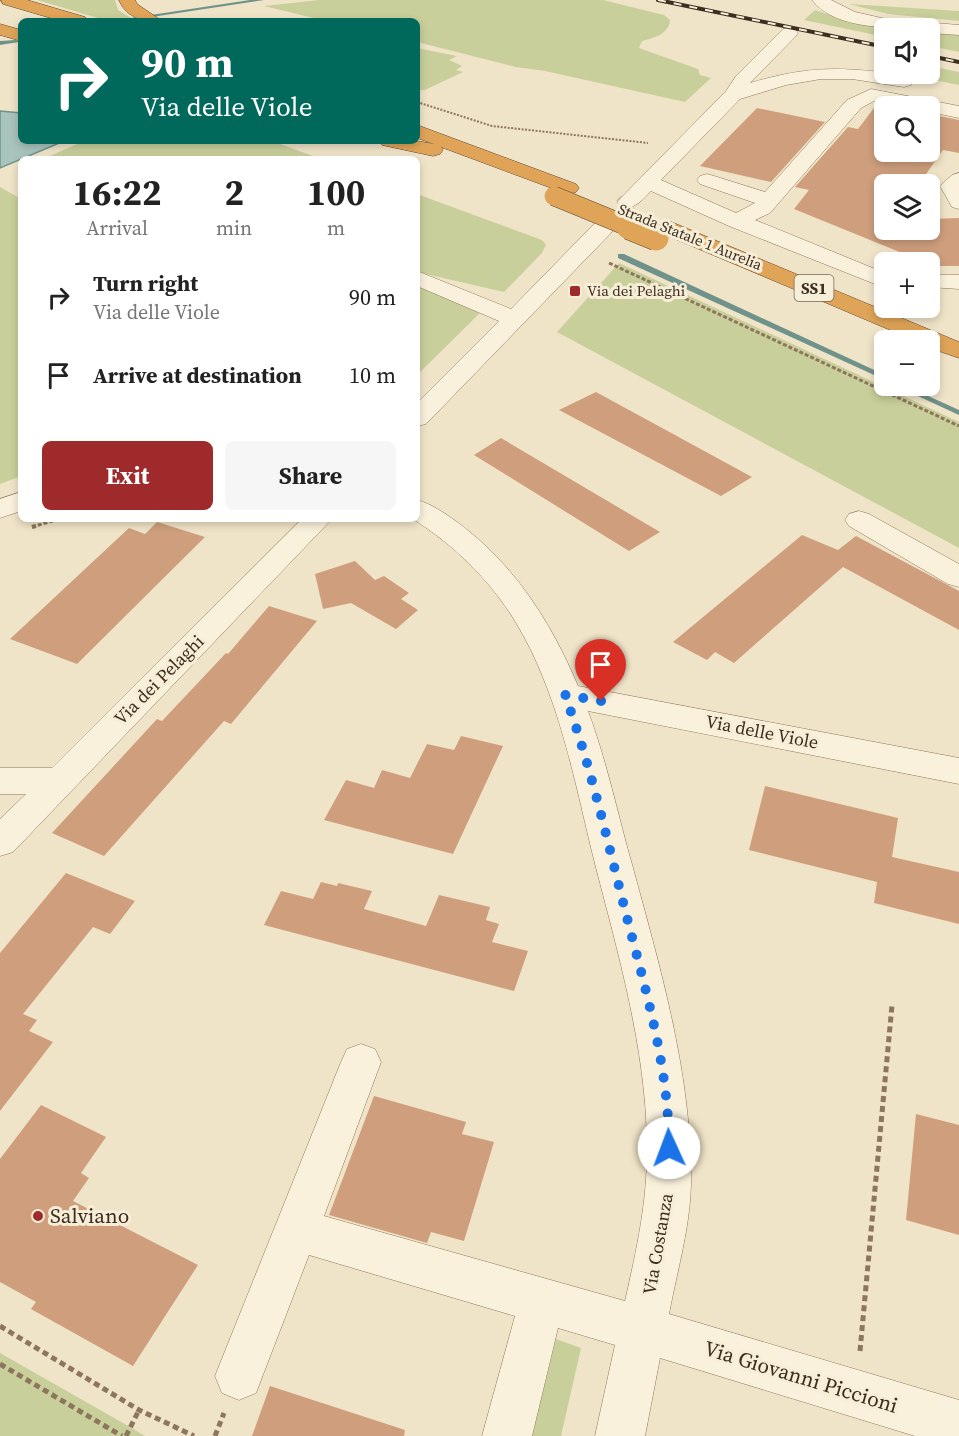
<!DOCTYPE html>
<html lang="en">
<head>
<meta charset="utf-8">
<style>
	body { margin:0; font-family:"Source Serif 4",serif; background:#f6f6f6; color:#222; height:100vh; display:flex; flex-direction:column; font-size:22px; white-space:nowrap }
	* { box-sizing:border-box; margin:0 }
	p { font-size:20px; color:#767676 }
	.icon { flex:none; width:33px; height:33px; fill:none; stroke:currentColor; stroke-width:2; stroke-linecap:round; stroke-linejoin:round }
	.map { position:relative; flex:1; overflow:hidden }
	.side { position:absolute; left:18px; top:156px; width:402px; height:366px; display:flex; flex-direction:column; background:#fff; border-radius:9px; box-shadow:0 3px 9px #0003 }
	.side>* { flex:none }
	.top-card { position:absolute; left:18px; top:18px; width:402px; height:126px; border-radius:9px; box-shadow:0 3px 9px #0003; background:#00695c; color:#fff; overflow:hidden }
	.fabs { position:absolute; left:874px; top:18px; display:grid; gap:12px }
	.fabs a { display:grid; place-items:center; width:66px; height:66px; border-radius:9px; background:#fff; box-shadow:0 3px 9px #0003; font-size:30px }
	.pin { position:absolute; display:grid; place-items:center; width:51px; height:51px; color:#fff; margin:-62px -26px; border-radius:50% 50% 50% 0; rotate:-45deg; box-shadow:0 0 6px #0007 }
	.pin .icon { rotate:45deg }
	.me { position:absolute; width:66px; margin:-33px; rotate:358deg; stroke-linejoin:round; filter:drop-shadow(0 0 4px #0008) }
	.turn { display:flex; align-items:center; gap:21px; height:126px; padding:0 24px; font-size:27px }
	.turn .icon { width:78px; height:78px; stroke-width:2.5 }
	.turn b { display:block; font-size:42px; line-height:51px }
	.eta { display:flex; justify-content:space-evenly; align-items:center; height:102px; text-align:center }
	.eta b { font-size:36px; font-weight:700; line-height:42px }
	.action { display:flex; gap:12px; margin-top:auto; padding:12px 24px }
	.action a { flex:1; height:69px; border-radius:9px; background:#9e2a2b; color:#fff; font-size:24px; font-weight:700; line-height:69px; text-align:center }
	.action a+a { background:#f6f6f6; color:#222 }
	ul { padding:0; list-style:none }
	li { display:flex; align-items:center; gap:18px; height:78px; padding:0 24px }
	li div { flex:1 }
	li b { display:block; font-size:22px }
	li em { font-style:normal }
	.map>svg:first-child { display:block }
</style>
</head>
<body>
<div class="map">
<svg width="959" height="1436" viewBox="0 0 959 1436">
	<rect width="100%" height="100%" fill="#f0e4c8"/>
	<g fill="#c9cf9b">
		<polygon points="37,0 115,0 118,10 136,21 108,21"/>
		<path d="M319 0H603L664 15 670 20C669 34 654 38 642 41L639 48 698 69 700 75 711 78 685 102 545 71 516 67 417 42V21H326L264 6Z"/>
		<polygon points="849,4 959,11 959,21 888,14"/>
		<polygon points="815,10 852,22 892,28 885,28 885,37 804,20"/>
		<polygon points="930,32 959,34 959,52 930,46"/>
		<polygon points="417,48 457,56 449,60 462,66 456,70 463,72 425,90 417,90"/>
		<polygon points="930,66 959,72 959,85 905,74 930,74"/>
		<polygon points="84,141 272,141 321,159 43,159"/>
		<polygon points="0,187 21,199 21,476 0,484"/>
		<polygon points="417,194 542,240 546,245 542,253 504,292 417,272"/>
		<polygon points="619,263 959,422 959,548 557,332"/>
		<polygon points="417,285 480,313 417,375"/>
		<polygon points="556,1339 581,1348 561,1436 532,1436"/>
		<polygon points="0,1353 130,1427 145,1436 0,1436"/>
	</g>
	<polygon fill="#a9c4bc" stroke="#6f938a" stroke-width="1.5" points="0,111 21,113 21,141 64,141 0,168"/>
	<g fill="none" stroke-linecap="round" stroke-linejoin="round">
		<g fill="#6f938a" fill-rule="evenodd">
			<polygon points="250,0 264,0 125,21 111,21"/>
			<polygon points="0,41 16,40 19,42 0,45"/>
			<polygon points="618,254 624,254 885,375 885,380 618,258"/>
			<polygon points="896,386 906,386 959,410 959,415"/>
		</g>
	</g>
	<g fill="#cf9f7d">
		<polygon points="877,104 891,106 885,106 885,152 930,152 930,114 959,120 959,153 943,150 919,184 885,184 885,230 930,230 930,219 959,218 959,266 934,266 794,209 809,190 795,187 848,127 858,129"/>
		<polygon points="757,108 825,122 771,182 700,166"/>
		<polygon points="596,392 752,477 721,496 559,410"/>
		<polygon points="501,438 660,532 629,551 474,455"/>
		<polygon points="157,522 205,537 77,664 10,639 129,528 145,534"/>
		<polygon points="802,535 838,550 856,536 959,591 959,630 843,567 734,663 715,652 707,660 673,642"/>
		<polygon points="355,561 375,580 384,576 409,593 401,599 418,610 396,629 351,603 323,609 315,574"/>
		<polygon points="269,606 317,621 231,724 224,721 104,856 52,833 157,719 162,721 226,653 228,654"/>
		<polygon points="461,736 503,746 453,854 324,820 346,780 374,788 382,770 410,778 427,744 454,750"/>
		<polygon points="765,786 898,818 892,857 959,872 959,924 874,903 877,882 749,850"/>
		<polygon points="66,873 135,901 110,934 93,927 23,1014 37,1020 29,1031 53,1042 0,1111 0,953"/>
		<polygon points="321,882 337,886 338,883 372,891 364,909 426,926 439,895 490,907 486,920 499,924 492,942 528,951 514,991 264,925 281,891 313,899"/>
		<polygon points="374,1096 466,1122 462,1134 494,1142 464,1241 431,1232 427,1243 329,1215"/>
		<polygon points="41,1105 106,1137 81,1173 89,1178 73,1201 198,1265 133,1366 31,1309 36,1302 0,1282 0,1159"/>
		<polygon points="916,1114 959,1125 959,1235 906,1220"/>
		<polygon points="270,1386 405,1430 404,1436 252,1436"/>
	</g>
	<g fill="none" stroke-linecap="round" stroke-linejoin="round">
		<polyline stroke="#ccc0a6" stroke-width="19" stroke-dasharray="19 10" stroke-linecap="butt" points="603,228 628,202"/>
		<g stroke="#8d765c" stroke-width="1">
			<g id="minor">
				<path d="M812 0H831L855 12 886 19 959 25V35L930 33V28C896 28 835 31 812 0Z"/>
				<path d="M789 28 795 29 798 33 795 37 750 83C811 65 843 67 904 75L911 77 913 81 911 85 904 87 852 79H821L786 85 740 99 661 180 736 213 755 203 700 184 697 180 700 176 707 174 714 176 765 192 847 100 871 89 959 106V118L930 112V106H901L874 101 861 108 770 213 755 220 885 273V288L729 226 651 191C641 201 635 210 621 206L617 202 726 91 736 76 783 29Z"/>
				<polygon points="959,173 959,209 952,207 940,186 952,175"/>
				<polygon points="603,221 611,223 614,228 611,233 426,424 417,426 417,403 499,321 417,286 417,271 511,309 595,223"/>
				<polygon points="930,272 940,275 959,275 959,289 930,287"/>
				<polygon points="21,492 21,511 0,518 0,499"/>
				<path d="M417 500C432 504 444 513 457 522 514 564 551 622 578 686L959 758V784L588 711C607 762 618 816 633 868 661 971 692 1076 691 1184 690 1228 677 1271 669 1314L959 1400V1436H915L660 1358 645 1436H595L615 1345 558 1328 532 1436H482L515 1316 309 1255 256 1393 239 1400 222 1393 215 1376 341 1062 347 1049 361 1044 375 1049 381 1062 324 1216 625 1301C637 1248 648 1199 647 1144 646 1048 618 953 594 860 574 779 559 693 515 621 489 579 454 545 413 519H417Z"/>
				<polygon points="859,511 869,514 959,564 959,587 948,584 849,526 845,520 849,514"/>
				<polygon points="302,519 332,519 13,852 0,856 0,819 26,794 0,794 0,768 52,768"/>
			</g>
		</g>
		<g stroke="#5b4430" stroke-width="1">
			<g id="highway">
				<polygon points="1,0 27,0 85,17 88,21 61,21 3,4"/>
				<path d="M119 0H135L137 4 162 21C143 21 127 19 119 0Z"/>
				<polygon points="0,24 21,30 21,41 0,35"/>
				<polygon points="417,125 576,184 579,188 576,192 569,194 562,192 441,147 443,150 440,154 433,156 382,145 379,141 417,141 434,144 417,138"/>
				<polygon points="669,221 959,342 959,358 930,348 930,340 914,340 661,233 658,228 661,223"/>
			</g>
		</g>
		<polyline stroke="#8d765c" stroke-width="2" stroke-dasharray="2 1.5" stroke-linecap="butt" points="417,102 492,126 648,143"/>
		<g stroke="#8d765c" stroke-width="3" stroke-dasharray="4 2" stroke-linecap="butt">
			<polyline points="609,263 959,426"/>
			<polyline points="32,527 59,519"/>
		</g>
		<polyline stroke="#8d765c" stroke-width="4" stroke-dasharray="4.5 3" stroke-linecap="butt" points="32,527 36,526"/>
		<g stroke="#8d765c" stroke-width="5" stroke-dasharray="6 4" stroke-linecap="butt">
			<polyline points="0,1326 139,1410 194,1436"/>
			<polyline points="860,1351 892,1005"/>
			<polyline points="0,1364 122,1436"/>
			<polyline points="126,1436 139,1410"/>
			<polyline points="215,1436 224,1413"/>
		</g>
		<use href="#minor" fill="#faf1dc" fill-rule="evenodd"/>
		<use href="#highway" fill="#e0a458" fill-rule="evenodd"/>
		<g stroke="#3d2e20" stroke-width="4">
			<g id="rail">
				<polyline points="658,0 885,47"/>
				<polyline points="930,56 959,62"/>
			</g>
		</g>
		<use href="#rail" stroke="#f7eed8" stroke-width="2" stroke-dasharray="8" stroke-linecap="butt"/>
		<g stroke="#5b4430" stroke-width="20" stroke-linecap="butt">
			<polyline id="highway-bridge-far1" points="554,196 632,228"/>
		</g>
		<g stroke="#5b4430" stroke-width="26" stroke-linecap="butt">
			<polyline id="highway-bridge" points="629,227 656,238"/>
		</g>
		<use href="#highway-bridge-far1" stroke="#e0a458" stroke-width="19"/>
		<use href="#highway-bridge" stroke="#e0a458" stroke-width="25"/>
	</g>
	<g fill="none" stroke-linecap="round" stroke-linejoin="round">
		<path stroke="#1a73e8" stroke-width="10" stroke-dasharray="0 18" d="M601 701 565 695C590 764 606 835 624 906 644 985 669 1065 669 1148"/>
	</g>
	<g fill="#9e2a2b" stroke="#f7eed8" stroke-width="2">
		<rect x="569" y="285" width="12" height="12" rx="3"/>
		<circle cx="38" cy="1216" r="6"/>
	</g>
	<g text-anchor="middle" stroke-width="6" stroke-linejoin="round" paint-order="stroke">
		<g font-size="15" fill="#3d2e20" stroke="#f7eed8">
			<text transform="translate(690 237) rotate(22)" y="5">Strada Statale 1 Aurelia</text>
		</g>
		<g font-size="15" fill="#3d2e20" stroke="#f7eed8" text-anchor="start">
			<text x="587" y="296">Via dei Pelaghi</text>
		</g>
		<rect fill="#f7eed8" stroke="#756857" stroke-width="1.5" x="794.5" y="275" width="39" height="26" rx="4.5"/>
		<g font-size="16" font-weight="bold" fill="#3d2e20">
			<text x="814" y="294">SS1</text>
		</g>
		<g font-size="18" fill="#3d2e20" stroke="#f7eed8">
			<text transform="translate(159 680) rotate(-45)" y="6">Via dei Pelaghi</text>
			<text transform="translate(762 732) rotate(11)" y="6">Via delle Viole</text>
			<text transform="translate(658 1244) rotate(-80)" y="6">Via Costanza</text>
		</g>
		<g font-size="21" fill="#3d2e20" stroke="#f7eed8" text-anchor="start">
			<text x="50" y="1223">Salviano</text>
		</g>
		<g font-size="21" fill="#3d2e20" stroke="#f7eed8">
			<text transform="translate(801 1377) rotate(17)" y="7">Via Giovanni Piccioni</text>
		</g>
	</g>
</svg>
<div class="fabs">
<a><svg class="icon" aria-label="sound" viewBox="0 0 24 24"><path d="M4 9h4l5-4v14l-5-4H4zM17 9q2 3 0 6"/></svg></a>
<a><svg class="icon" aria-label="search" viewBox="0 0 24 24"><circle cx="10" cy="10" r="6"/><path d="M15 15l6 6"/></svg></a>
<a><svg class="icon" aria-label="layers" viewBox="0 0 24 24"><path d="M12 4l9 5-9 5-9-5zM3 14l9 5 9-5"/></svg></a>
<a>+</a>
<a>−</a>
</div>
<div class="pin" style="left:601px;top:701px;background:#d93025"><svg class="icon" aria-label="arrive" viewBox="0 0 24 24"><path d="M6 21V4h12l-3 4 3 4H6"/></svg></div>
<svg class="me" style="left:669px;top:1148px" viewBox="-20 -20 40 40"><circle r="19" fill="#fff"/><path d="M0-13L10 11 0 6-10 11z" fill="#1a73e8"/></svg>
<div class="top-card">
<div class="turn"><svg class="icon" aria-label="right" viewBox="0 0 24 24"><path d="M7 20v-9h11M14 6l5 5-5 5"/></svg><div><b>90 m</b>Via delle Viole</div></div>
</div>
<section class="side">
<div class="eta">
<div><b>16:22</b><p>Arrival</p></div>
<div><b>2</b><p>min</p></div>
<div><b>100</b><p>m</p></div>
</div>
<ul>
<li><svg class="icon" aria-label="right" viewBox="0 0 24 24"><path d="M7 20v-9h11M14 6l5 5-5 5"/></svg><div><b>Turn right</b><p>Via delle Viole</p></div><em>90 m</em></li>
<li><svg class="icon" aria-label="arrive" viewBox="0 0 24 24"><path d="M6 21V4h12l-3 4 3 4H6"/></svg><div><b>Arrive at destination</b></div><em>10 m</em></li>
</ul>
<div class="action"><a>Exit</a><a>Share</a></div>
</section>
</div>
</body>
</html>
